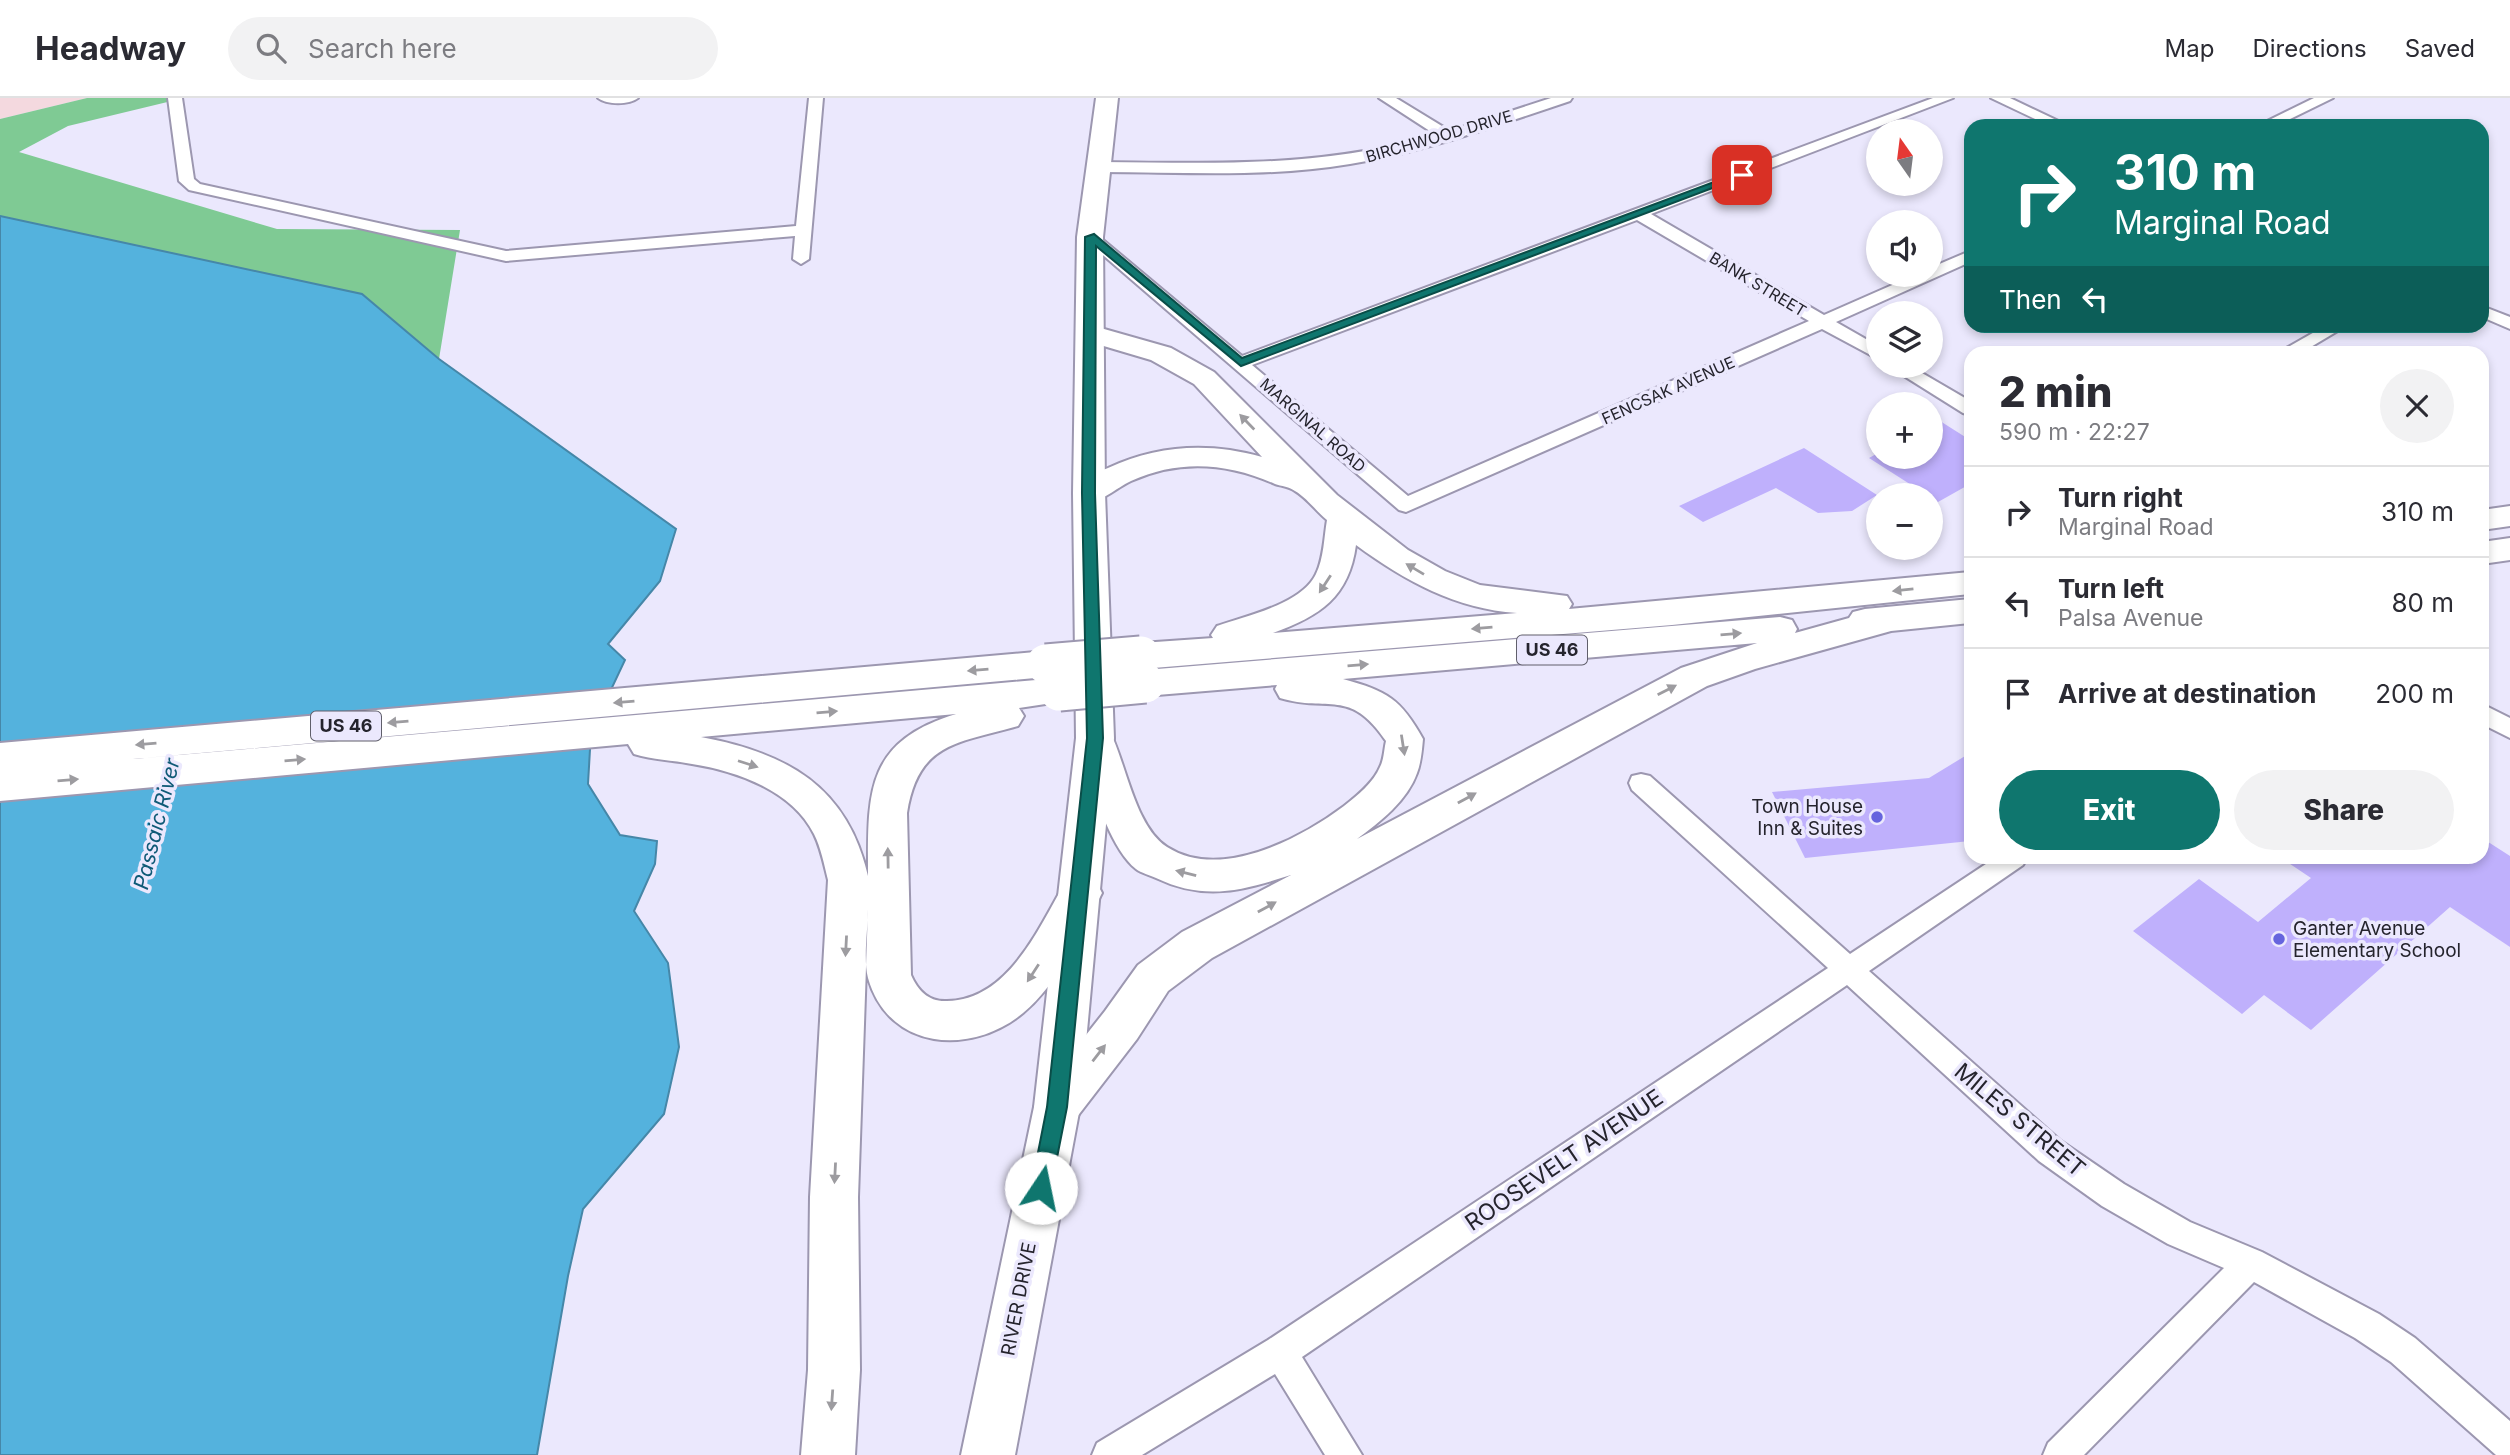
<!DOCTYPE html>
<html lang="en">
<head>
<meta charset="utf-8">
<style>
	body { margin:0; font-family:Inter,sans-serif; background:#f2f2f3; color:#2b2b33; height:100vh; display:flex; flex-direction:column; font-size:26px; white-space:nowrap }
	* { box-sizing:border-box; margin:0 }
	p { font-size:23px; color:#7c7c81 }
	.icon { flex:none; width:38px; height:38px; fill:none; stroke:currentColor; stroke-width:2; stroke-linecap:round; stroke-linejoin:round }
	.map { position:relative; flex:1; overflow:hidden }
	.panel { position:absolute; left:1964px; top:248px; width:525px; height:518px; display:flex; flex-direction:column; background:#fff; border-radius:21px; box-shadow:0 4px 10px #0003 }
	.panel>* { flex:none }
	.hud { position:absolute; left:1964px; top:21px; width:525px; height:214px; border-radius:21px; box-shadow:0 4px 10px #0003; background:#0f766e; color:#fff; overflow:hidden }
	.needle { width:46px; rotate:346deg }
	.controls { position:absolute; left:1866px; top:21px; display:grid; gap:14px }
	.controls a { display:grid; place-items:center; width:77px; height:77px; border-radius:50%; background:#fff; box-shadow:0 4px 10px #0003; font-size:35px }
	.pin { position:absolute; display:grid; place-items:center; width:60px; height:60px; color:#fff; margin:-30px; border-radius:14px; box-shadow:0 4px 10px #0006 }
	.me { position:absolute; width:77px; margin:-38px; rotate:11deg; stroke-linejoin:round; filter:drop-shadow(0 0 5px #0008) }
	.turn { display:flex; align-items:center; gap:24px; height:147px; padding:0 35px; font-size:32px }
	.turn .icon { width:91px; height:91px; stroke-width:2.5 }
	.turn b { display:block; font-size:49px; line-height:60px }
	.then { display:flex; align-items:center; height:66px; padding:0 35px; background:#0003; gap:14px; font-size:26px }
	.round { display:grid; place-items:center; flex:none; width:74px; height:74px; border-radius:37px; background:#f2f2f3 }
	.headline { display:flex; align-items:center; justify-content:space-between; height:119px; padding:0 35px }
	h1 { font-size:42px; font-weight:800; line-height:52px }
	.button { display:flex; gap:14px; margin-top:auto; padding:14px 35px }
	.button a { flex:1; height:80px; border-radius:42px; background:#0f766e; color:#fff; font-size:28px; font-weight:800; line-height:80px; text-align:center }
	.button a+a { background:#f2f2f3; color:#2b2b33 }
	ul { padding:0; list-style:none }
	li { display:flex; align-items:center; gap:21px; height:91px; padding:0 35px; border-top:2px solid #e1e1e2 }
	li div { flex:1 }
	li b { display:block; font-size:26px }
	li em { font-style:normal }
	header { display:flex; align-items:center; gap:42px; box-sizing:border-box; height:98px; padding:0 35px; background:#fff; border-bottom:2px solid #e1e1e2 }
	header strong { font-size:33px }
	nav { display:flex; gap:38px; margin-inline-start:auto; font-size:24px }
	.search { width:490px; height:63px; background:#f2f2f3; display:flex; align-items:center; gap:18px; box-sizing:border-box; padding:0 24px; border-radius:38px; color:#7c7c81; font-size:26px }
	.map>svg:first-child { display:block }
</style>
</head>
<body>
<header>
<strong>Headway</strong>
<div class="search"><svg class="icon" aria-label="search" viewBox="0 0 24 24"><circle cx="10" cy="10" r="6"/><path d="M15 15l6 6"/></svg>Search here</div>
<nav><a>Map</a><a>Directions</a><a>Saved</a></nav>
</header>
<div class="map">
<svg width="2510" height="1357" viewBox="0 0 2510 1357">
	<rect width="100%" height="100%" fill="#ebe8fd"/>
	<polygon fill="#f4d9df" points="0,0 87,0 0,21"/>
	<polygon fill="#7fca94" points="87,0 184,0 68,28 19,54 277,131 460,132 439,261 362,196 0,118 0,21"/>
	<polygon fill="#54b2dd" stroke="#4687a8" stroke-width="2" points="0,118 362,196 439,261 676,431 660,483 608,546 625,562 591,634 588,686 620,737 657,743 655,766 634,813 668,865 679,949 664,1016 583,1111 568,1178 537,1357 0,1357"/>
	<g fill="#bfb0fc">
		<polygon points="1940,323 1970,342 1970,386 1938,404 1869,360 1878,355 1878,359 1930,359 1930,328"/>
		<polygon points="1804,350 1877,397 1852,413 1818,415 1776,390 1703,424 1679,408"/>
		<polygon points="1970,655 1970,743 1805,760 1772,694 1929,680"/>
		<polygon points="2482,740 2510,758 2510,849 2450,809 2311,932 2264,897 2242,916 2133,833 2199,781 2258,824 2311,780 2281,760 2482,760"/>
	</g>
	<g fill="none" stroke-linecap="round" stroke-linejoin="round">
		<g stroke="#9c97b0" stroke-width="4">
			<g id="street">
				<polygon points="168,0 182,0 194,81 200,86 506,153 796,128 809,0 823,0 809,161 801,166 793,161 795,138 506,163 189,92 179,83"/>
				<path d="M598 0H638C629 7 607 7 598 0Z"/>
				<path d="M1379 0H1396L1450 33 1551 0H1572L1570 3C1498 27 1425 54 1350 66 1267 80 1183 74 1100 74L1092 69 1100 64C1220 65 1318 70 1436 37Z"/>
				<path d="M1933 0H1953L1651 116 1824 217 1915 177H1930V170L1970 153V164L1836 224 1878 248V261L1822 231 1406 414 1399 412 1082 139 1084 136H1096L1242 258ZM1637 122 1809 223 1408 398 1252 267Z"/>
				<polygon points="1991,0 2010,0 2069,28 2050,28"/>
				<polygon points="2314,0 2333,0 2276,28 2257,28"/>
				<polygon points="2482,208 2510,219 2510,231 2482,219"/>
				<polygon points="2325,228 2346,228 2299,256 2276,256"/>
				<polygon points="1888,268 1910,268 1970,303 1970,317 1963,315"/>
				<polygon points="2482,606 2510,620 2510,640 2482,626"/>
				<polygon points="1641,676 1650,678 1850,856 1995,760 2027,760 2023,767 1869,873 2061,1043 2124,1086 2190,1124 2262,1154 2379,1216 2415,1240 2510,1323 2510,1357 2496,1357 2391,1264 2355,1240 2254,1184 2084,1357 2043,1357 2048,1345 2224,1170 2168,1146 2102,1108 2039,1063 1847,887 1302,1259 1362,1357 1325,1357 1275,1276 1142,1357 1092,1357 1097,1345 1268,1242 1828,870 1632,692 1629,685 1632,678"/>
			</g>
		</g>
		<g stroke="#9c97b0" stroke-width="4">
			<polygon id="primary" points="1096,0 1118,0 1103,139 1105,395 1114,640 1080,1009 1015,1357 961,1357 1034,1009 1076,640 1073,395 1077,139"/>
		</g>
		<g stroke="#9c97b0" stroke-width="4">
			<g id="highway">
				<path d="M1090 227 1171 250 1214 274 1337 397 1408 452 1445 473 1480 487 1567 498 1572 506 1569 511 1970 474V496L1672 527 1141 571 1128 567 1123 558 1128 549 1141 545 1213 540 1211 537 1217 528C1246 518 1302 506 1316 476 1324 460 1324 439 1327 422 1316 413 1307 400 1295 393 1290 389 1281 388 1275 386 1228 365 1179 361 1131 383 1112 392 1100 408 1078 402L1073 395C1081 384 1095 375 1108 370 1158 347 1209 344 1262 359L1194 286 1151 262 1080 241 1076 235 1080 229ZM1356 447C1405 483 1456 511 1517 515L1273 535C1320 518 1349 499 1356 447Z"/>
				<polygon points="2510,408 2510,428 2482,432 2482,412"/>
				<polygon points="2510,440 2510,462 2482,466 2482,444"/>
				<path d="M1970 501V525L1891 533 1755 571 1707 588 1212 860 1168 893 1137 941 1073 1024 1057 1030 1041 1024 1034 1009 1041 994 1105 913 1138 867 1182 834 1291 777C1241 793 1204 803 1156 780 1150 777 1141 775 1136 771 1107 748 1088 675 1076 640L1082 630 1095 626 1108 630C1126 663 1134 728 1167 749 1220 783 1300 741 1344 708 1357 698 1374 684 1380 669 1384 662 1384 651 1386 643 1349 589 1329 615 1280 600L1275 591 1277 587 1145 598 1132 594 1127 585 1132 576 1145 572 1780 519 1792 522 1797 531 1795 535 1849 520 1853 514 1865 511ZM1757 545 1681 570 1357 741C1380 724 1407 703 1417 675 1421 665 1422 652 1423 641 1401 601 1387 593 1343 581Z"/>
				<path d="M1046 553 1059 557 1064 566 1059 575 1046 579 133 661 1059 580 1072 584 1077 593 1072 602 1019 610 1024 618 1018 628C960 645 918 643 907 715L911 877C918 893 929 904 947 903 1009 902 1039 829 1066 783L1081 778 1096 783 1102 795C1081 836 1059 885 1023 915 971 958 889 953 868 880 863 860 868 832 868 811L858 1099 860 1272 855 1357H801L808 1272 810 1099 828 782C824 766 821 750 814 736 792 692 736 673 692 666 672 662 653 662 634 656L628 646 0 703V645ZM956 616C864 644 868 696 868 778 847 688 787 655 701 639Z"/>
			</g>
		</g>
		<use href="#street" fill="#fff" fill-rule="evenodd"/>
		<use href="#primary" fill="#fff" fill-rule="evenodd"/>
		<use href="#highway" fill="#fff" fill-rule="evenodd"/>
		<g stroke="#9c97b0" stroke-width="43" stroke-linecap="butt">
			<g id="highway-bridge">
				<polyline points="1046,566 1141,558"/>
				<polyline points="1059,593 1145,585"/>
			</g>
		</g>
		<use href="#highway-bridge" stroke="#fff" stroke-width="39"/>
	</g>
	<defs><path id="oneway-solid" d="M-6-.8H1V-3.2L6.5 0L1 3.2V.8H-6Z" transform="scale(1.75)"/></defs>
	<g fill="#9d9ca0">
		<use href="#oneway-solid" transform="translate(1247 324) rotate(-134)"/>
		<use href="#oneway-solid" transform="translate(1415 471) rotate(-149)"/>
		<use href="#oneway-solid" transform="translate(1325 486) rotate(123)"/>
		<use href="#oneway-solid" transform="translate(1903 492) rotate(174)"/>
		<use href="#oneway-solid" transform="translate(1482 530) rotate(175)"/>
		<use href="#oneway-solid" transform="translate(1731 536) rotate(-5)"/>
		<use href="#oneway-solid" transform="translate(1358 567) rotate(-5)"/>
		<use href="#oneway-solid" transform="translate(978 572) rotate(175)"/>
		<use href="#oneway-solid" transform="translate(1667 592) rotate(-27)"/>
		<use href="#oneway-solid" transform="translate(624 604) rotate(175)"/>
		<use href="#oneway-solid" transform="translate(827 614) rotate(-5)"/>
		<use href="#oneway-solid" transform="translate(398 624) rotate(175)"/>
		<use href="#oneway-solid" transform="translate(146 646) rotate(175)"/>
		<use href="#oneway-solid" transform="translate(1403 647) rotate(81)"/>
		<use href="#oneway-solid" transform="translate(295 662) rotate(-5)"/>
		<use href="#oneway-solid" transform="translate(748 666) rotate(18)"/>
		<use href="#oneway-solid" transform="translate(68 682) rotate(-5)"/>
		<use href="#oneway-solid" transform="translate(1467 700) rotate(-29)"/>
		<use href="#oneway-solid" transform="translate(888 760) rotate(-91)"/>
		<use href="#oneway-solid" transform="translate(1186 775) rotate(-166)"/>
		<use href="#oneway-solid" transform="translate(1267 809) rotate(-29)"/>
		<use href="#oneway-solid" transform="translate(846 848) rotate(93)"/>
		<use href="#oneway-solid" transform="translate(1033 875) rotate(123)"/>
		<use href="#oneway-solid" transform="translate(1099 955) rotate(-52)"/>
		<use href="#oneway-solid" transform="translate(835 1075) rotate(93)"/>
		<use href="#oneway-solid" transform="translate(832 1302) rotate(94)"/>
	</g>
	<polygon fill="#0f766e" stroke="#0a4d48" stroke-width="2" points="1738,75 1747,77 1241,268 1096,148 1095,395 1103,640 1067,1009 1051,1090 1048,1096 1041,1099 1033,1096 1031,1090 1047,1009 1087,640 1082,395 1085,139 1094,136 1242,260"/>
	<g fill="#6664de" stroke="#ebe8fd" stroke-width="2.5">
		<circle cx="1877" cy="719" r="7"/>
		<circle cx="2279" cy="841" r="7"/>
	</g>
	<g text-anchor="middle" stroke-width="7" stroke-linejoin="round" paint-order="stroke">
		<g font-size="16" fill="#25242d" stroke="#ebe8fd">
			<text transform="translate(1439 38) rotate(-16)" y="6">BIRCHWOOD DRIVE</text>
			<text transform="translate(1758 186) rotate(31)" y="6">BANK STREET</text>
			<text transform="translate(1668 292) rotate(-24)" y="6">FENCSAK AVENUE</text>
			<text transform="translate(1313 327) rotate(41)" y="6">MARGINAL ROAD</text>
		</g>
		<g fill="#ebe8fd" stroke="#605f6b" stroke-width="2">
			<rect x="1517" y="537.5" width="70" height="29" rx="5"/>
			<rect x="311" y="613.5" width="70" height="29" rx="5"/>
		</g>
		<g font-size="18" font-weight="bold" fill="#25242d">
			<text x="1552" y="558">US 46</text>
			<text x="346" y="634">US 46</text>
		</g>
		<g font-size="19" fill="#25242d" stroke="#ebe8fd" text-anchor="end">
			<text x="1863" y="715">Town House<tspan x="1863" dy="22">Inn &amp; Suites</tspan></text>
			<text x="2293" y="837" text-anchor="start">Ganter Avenue<tspan x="2293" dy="22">Elementary School</tspan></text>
		</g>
		<g font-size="19" fill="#25242d" stroke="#ebe8fd">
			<text transform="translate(1018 1201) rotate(-79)" y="7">RIVER DRIVE</text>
		</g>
		<g font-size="21" font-style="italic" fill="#0f5a77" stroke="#ebe8fd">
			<text transform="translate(157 726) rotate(-76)" y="7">Passaic River</text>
		</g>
		<g font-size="23" fill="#25242d" stroke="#ebe8fd">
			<text transform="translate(2020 1022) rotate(40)" y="8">MILES STREET</text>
			<text transform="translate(1564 1062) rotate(-34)" y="8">ROOSEVELT AVENUE</text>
		</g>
	</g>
</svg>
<div class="controls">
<a><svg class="needle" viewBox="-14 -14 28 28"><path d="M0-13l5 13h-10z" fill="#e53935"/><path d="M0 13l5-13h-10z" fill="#7c7c81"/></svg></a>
<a><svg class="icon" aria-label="sound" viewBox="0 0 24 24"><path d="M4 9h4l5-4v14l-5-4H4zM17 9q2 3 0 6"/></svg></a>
<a><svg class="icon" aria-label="layers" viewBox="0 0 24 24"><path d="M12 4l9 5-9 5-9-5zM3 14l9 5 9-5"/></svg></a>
<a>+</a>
<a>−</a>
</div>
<div class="pin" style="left:1742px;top:77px;background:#d93025"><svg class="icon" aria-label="arrive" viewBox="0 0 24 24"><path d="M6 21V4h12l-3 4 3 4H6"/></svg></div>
<svg class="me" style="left:1041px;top:1090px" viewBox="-20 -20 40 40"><circle r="19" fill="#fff"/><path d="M0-13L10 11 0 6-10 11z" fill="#0f766e"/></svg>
<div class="hud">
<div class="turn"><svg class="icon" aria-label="right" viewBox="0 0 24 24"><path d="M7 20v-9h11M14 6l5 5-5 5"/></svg><div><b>310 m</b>Marginal Road</div></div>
<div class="then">Then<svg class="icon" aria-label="left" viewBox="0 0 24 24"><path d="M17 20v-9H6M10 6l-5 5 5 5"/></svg></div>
</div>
<section class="panel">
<div class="headline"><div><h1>2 min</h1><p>590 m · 22:27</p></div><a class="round"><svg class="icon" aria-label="close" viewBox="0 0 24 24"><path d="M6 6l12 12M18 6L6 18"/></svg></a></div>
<ul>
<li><svg class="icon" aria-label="right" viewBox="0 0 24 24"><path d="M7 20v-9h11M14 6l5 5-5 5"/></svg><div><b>Turn right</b><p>Marginal Road</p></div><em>310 m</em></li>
<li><svg class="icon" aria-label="left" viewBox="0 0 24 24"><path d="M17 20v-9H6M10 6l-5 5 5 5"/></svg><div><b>Turn left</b><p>Palsa Avenue</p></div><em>80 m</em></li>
<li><svg class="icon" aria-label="arrive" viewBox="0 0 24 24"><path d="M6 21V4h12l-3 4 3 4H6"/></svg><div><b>Arrive at destination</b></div><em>200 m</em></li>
</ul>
<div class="button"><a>Exit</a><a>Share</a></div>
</section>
</div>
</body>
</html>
